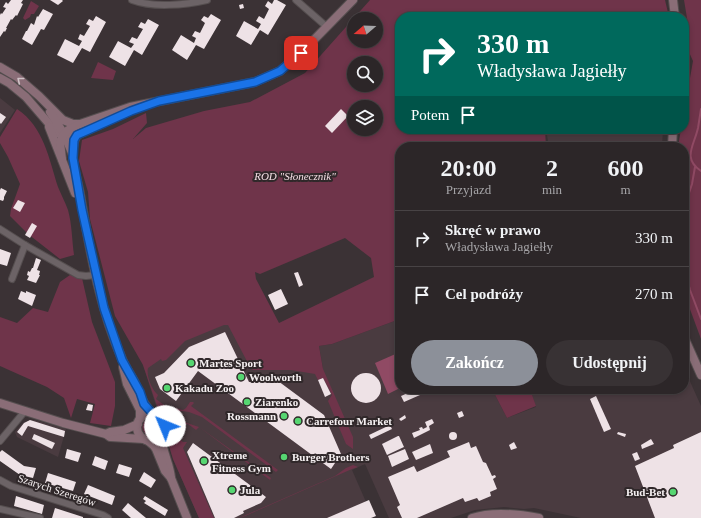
<!DOCTYPE html>
<html lang="pl">
<head>
<meta charset="utf-8">
<style>
	body { margin:0; font-family:"Times New Roman",serif; background:#383234; color:#f1f3f6; height:100vh; display:flex; flex-direction:column; font-size:15px; white-space:nowrap }
	* { box-sizing:border-box; margin:0 }
	p { font-size:13px; color:#a6a5a8 }
	.icon { flex:none; width:22px; height:22px; fill:none; stroke:currentColor; stroke-width:2; stroke-linecap:round; stroke-linejoin:round }
	.map { position:relative; flex:1; overflow:hidden }
	.panel { position:absolute; left:395px; top:142px; width:294px; height:252px; display:flex; flex-direction:column; background:#2c2628; border-radius:16px; box-shadow:0 2px 6px #0003,0 0 0 1px #484345 }
	.panel>* { flex:none }
	.guide { position:absolute; left:395px; top:12px; width:294px; height:122px; border-radius:16px; box-shadow:0 2px 6px #0003,0 0 0 1px #484345; background:#00695c; color:#fff; overflow:hidden }
	.needle { width:26px; rotate:251deg }
	.buttons { position:absolute; left:347px; top:12px; display:grid; gap:8px }
	.buttons a { display:grid; place-items:center; width:36px; height:36px; border-radius:50%; background:#2c2628; box-shadow:0 2px 6px #0003,0 0 0 1px #484345; font-size:20px }
	.pin { position:absolute; display:grid; place-items:center; width:34px; height:34px; color:#fff; margin:-17px; border-radius:8px; box-shadow:0 2px 6px #0006 }
	.me { position:absolute; width:44px; margin:-22px; rotate:315deg; stroke-linejoin:round; filter:drop-shadow(0 0 3px #0008) }
	.turn { display:flex; align-items:center; gap:14px; height:84px; padding:0 16px; font-size:18px }
	.turn .icon { width:52px; height:52px; stroke-width:2.5 }
	.turn b { display:block; font-size:28px; line-height:34px }
	.then { display:flex; align-items:center; height:38px; padding:0 16px; background:#0003; gap:8px; font-size:15px }
	.eta { display:flex; justify-content:space-evenly; align-items:center; height:68px; text-align:center }
	.eta b { font-size:24px; font-weight:800; line-height:28px }
	.action { display:flex; gap:8px; margin-top:auto; padding:8px 16px }
	.action a { flex:1; height:46px; border-radius:24px; background:#8c9099; color:#fff; font-size:16px; font-weight:800; line-height:46px; text-align:center }
	.action a+a { background:#383234; color:#f1f3f6 }
	ul { padding:0; list-style:none }
	li { display:flex; align-items:center; gap:12px; height:56px; padding:0 16px; border-top:1px solid #484345 }
	li div { flex:1 }
	li b { display:block; font-size:15px }
	li em { font-style:normal }
	.map>svg:first-child { display:block }
</style>
</head>
<body>
<div class="map">
<svg width="701" height="518" viewBox="0 0 701 518">
	<rect width="100%" height="100%" fill="#3b3235"/>
	<g fill="#4a3b40">
		<polygon points="0,98 15,110 0,133"/>
		<polygon points="546,129 663,129 662,147 549,147"/>
		<polygon points="230,318 323,369 319,346 332,344 400,319 400,389 492,389 507,418 536,407 530,389 684,389 684,368 701,406 701,432 673,445 674,448 655,518 581,518 534,508 524,509 504,507 475,510 451,518 389,518 365,464 352,470 373,518 199,518 173,459 143,365 183,337"/>
		<polygon points="34,420 66,429 58,457 17,437 15,432 24,422"/>
	</g>
	<g fill="#6f344a" fill-rule="evenodd">
		<path d="M370 0H665L669 17H400V129H545L546 147H400V319L332 344 319 346 323 369 353 437V449L346 444 328 401 332 395 323 378 318 380 315 374 291 370H253L250 367 228 325H224L185 341 166 360 162 361 161 359 148 368C146 376 152 390 158 395L156 399 172 411 175 408 183 410 186 408 190 402H193L194 403 191 406 278 470 276 472 202 417 189 412 182 411 164 414 158 409 143 365 115 316 90 219 88 192 79 161 82 140 113 129 146 113 147 123 133 139 146 128 204 111 250 102 305 73ZM354 19H376V41H354ZM354 63H376V85H354ZM354 107H376V129H354ZM345 238 371 258 374 277 279 323 256 279 255 272 260 274Z"/>
		<polygon points="684,0 701,0 701,339 684,293 684,147 678,147 681,129 684,129 684,112 693,61 684,41 684,39 690,36"/>
		<polygon points="31,1 39,6 34,14 31,14 30,17 25,20 23,18"/>
		<polygon points="98,62 116,71 113,80 91,78"/>
		<path d="M17 109C44 127 49 159 58 187 61 194 65 202 68 210 72 224 72 241 74 255L60 259 28 234 10 216 11 209 20 184 8 157 0 143V137Z"/>
		<polygon points="70,275 82,278 92,322 115,382 115,406 111,426 90,423 95,404 77,399 71,418 64,398 47,387 0,366 0,317 17,323 33,308 48,312 60,282"/>
		<polygon points="492,389 530,389 536,406 507,418"/>
		<circle cx="151" cy="427" r="9"/>
		<polygon points="184,422 199,427 271,478 270,480 199,427 196,430 188,424 181,425 177,431 177,437 183,442 187,442 183,448 214,518 199,518 173,459 168,442 175,426"/>
		<polygon points="353,465 358,467 352,469 245,516 239,518 335,476 346,468"/>
	</g>
	<polygon fill="#904a64" points="400,352 400,388 388,394 375,363"/>
	<g fill="none" stroke-linecap="round" stroke-linejoin="round">
		<g stroke="#904a64" stroke-width="2">
			<path d="M701 109C700 115 699 122 698 128 694 146 682 158 701 171"/>
			<polyline points="684,226 688,196 692,184 695,167"/>
			<polyline points="684,267 690,290 701,319"/>
		</g>
	</g>
	<g fill="#eee2e6">
		<polygon points="11,0 23,0 21,3 23,4 17,16 16,15 12,20 11,19 6,28 7,28 5,32 4,31 0,37 0,15 1,13 2,14 6,8 3,7 6,2 8,4"/>
		<polygon points="50,0 62,0 63,1 58,5"/>
		<polygon points="274,0 277,0 286,5 268,35 260,30 251,45 236,36 244,21 258,29 261,24 256,21 259,16 264,19 269,9 265,6 268,1 272,4"/>
		<polygon points="243,4 244,8 240,9 239,5"/>
		<polygon points="43,9 53,14 44,30 41,29 32,45 22,39 26,31 27,31 31,23 34,25 37,16 38,17"/>
		<polygon points="211,14 221,20 204,49 196,45 187,60 172,50 181,35 194,43 196,38 192,36 195,31 200,33 205,23 201,20 204,16 208,18"/>
		<polygon points="96,16 106,22 90,52 82,48 73,63 57,55 65,39 79,46 82,41 78,39 80,34 84,36 90,26 86,24 89,19 93,21"/>
		<polygon points="148,19 159,25 142,55 134,50 125,66 109,57 118,41 131,48 134,44 129,42 132,37 137,39 143,29 138,27 141,22 145,24"/>
		<polygon points="341,109 348,116 332,133 325,126"/>
		<polygon points="0,113 6,117 1,124 0,123"/>
		<polygon points="1,188 7,191 4,197 4,199 3,201 0,200 0,190"/>
		<polygon points="18,200 25,203 20,212 13,208"/>
		<polygon points="32,223 37,226 30,238 25,235"/>
		<polygon points="0,249 11,253 7,266 0,264"/>
		<polygon points="36,258 41,260 37,270 40,271 39,275 40,275 36,283 27,280 29,276 27,275 28,271 30,272 32,268 33,268"/>
		<polygon points="298,272 303,285 299,287 294,273"/>
		<polygon points="281,289 288,304 275,310 268,295"/>
		<polygon points="21,291 26,293 26,291 36,295 32,306 18,299"/>
		<polygon points="225,332 249,382 278,381 324,415 341,454 331,469 198,371 176,401 160,389 155,377 164,373 189,347"/>
		<circle cx="366" cy="388" r="15"/>
		<polygon points="323,378 331,394 325,397 318,380"/>
		<polygon points="417,389 420,395 404,402 401,396"/>
		<polygon points="596,396 611,429 604,432 590,399"/>
		<polygon points="88,404 93,405 92,411 86,410"/>
		<polygon points="462,411 464,416 459,418 457,413"/>
		<polygon points="405,415 406,418 401,421 399,419"/>
		<polygon points="432,419 434,423 429,426 430,430 414,438 412,433 420,430 419,428 422,427 423,429 427,427 425,422"/>
		<polygon points="30,420 65,431 64,437 28,426 22,436 17,432 24,423"/>
		<polygon points="390,425 392,429 371,439 369,435"/>
		<polygon points="618,432 626,434 625,437 617,434"/>
		<polygon points="701,432 701,518 655,518 635,466 674,448 673,445"/>
		<circle cx="453" cy="436" r="4"/>
		<polygon points="34,434 55,443 52,449 32,439"/>
		<polygon points="398,436 399,436 404,447 387,455 382,444"/>
		<polygon points="651,439 654,444 642,449 641,445"/>
		<polygon points="469,442 471,448 476,446 483,462 486,463 492,476 495,475 496,477 493,479 497,489 490,492 491,496 479,501 477,498 465,502 463,498 417,518 402,518 397,507 400,505 388,477 414,466 417,472 450,457 447,451"/>
		<polygon points="514,442 517,448 511,450 509,445"/>
		<polygon points="193,443 266,497 261,503 243,511 244,513 234,518 215,518 187,452"/>
		<polygon points="430,444 433,453 416,460 412,452"/>
		<polygon points="67,449 81,453 78,462 65,458"/>
		<polygon points="405,449 409,459 392,467 388,456"/>
		<polygon points="2,450 24,466 36,468 33,478 20,475 0,461 0,452"/>
		<polygon points="637,452 640,459 635,461 632,454"/>
		<polygon points="95,456 108,461 105,470 92,465"/>
		<polygon points="119,464 132,468 129,477 116,473"/>
		<polygon points="144,472 156,480 151,488 139,481"/>
		<polygon points="48,473 76,482 73,491 45,483"/>
		<polygon points="88,485 115,496 112,505 84,494"/>
		<polygon points="16,496 44,505 42,514 14,506"/>
		<polygon points="145,496 168,510 165,516 144,503 146,501 143,499"/>
		<polygon points="369,500 376,516 371,518 327,518"/>
		<polygon points="128,503 146,518 131,518 122,510"/>
		<polygon points="55,508 83,517 83,518 52,518"/>
	</g>
	<g fill="none" stroke-linecap="round" stroke-linejoin="round">
		<g stroke="#554e4f" stroke-width="8">
			<g id="street">
				<path d="M132 0C153 8 185 5 207 0"/>
				<polyline points="296,0 327,27"/>
				<polyline points="0,229 25,245 78,275 86,276 95,275"/>
				<polyline points="12,279 25,245"/>
				<polyline points="0,441 25,411"/>
				<polyline points="0,480 11,486 103,515 108,518"/>
				<polyline points="0,509 40,518"/>
			</g>
		</g>
		<g stroke="#554e4f" stroke-width="10">
			<g id="secondary">
				<polyline points="673,0 675,17"/>
				<polyline points="0,67 17,77 39,96 63,120 73,124 80,124"/>
				<polyline points="0,78 9,83 26,97 57,133 69,136 77,135 125,113"/>
				<polyline points="50,112 64,134 72,153"/>
				<polyline points="49,127 75,193"/>
				<path d="M77 135C67 152 77 177 80 194 90 250 99 307 122 359 125 367 131 375 135 383 140 394 143 405 153 414"/>
				<polyline points="672,147 673,129"/>
				<polyline points="62,159 60,142 64,134 68,130 80,124 130,107 255,82 280,71 301,53 353,0"/>
				<polyline points="684,337 701,375"/>
				<polyline points="123,367 127,384 140,410 140,419"/>
				<polyline points="0,403 63,423 106,434 110,437 144,439"/>
				<circle cx="151" cy="427" r="14"/>
				<polyline points="106,434 110,432 124,430 138,424"/>
				<path d="M162 435C161 451 170 463 171 478"/>
				<polyline points="147,440 154,446 156,449 165,471 171,478 187,518"/>
				<path d="M472 518C493 511 518 514 539 518"/>
			</g>
		</g>
		<use href="#street" stroke="#6c6366" stroke-width="6"/>
		<use href="#secondary" stroke="#8a6d77" stroke-width="8"/>
	</g>
	<defs><path id="oneway-chevron" d="M-2-3.5L2.5 0L-2 3.5" fill="none" stroke-width="1.6" stroke-linecap="round" stroke-linejoin="round"/></defs>
	<use stroke="#d0c3c7" href="#oneway-chevron" transform="translate(20 80) rotate(-141)"/>
	<g fill="none" stroke-linecap="round" stroke-linejoin="round">
		<g stroke="#114b97" stroke-width="10">
			<polyline id="route" points="165,426 162,419 153,414 144,404 140,392 122,360 104,308 82,210 73,158 74,140 77,135 84,132 131,111 159,101 255,82 280,71 301,53"/>
		</g>
		<use href="#route" stroke="#1a73e8" stroke-width="7"/>
	</g>
	<g fill="#56d671" stroke="#30282a" stroke-width="1.5">
		<circle cx="191" cy="363" r="4"/>
		<circle cx="241" cy="377" r="4"/>
		<circle cx="167" cy="388" r="4"/>
		<circle cx="247" cy="402" r="4"/>
		<circle cx="284" cy="416" r="4"/>
		<circle cx="298" cy="421" r="4"/>
		<circle cx="284" cy="457" r="4"/>
		<circle cx="204" cy="461" r="4"/>
		<circle cx="232" cy="490" r="4"/>
		<circle cx="673" cy="492" r="4"/>
	</g>
	<g text-anchor="middle" stroke-width="4" stroke-linejoin="round" paint-order="stroke">
		<g font-size="11" font-style="italic" fill="#f4dee4" stroke="#30282a">
			<text x="295" y="180">ROD "Słonecznik"</text>
		</g>
		<g font-size="11" font-weight="bold" fill="#f6f1f2" stroke="#30282a" text-anchor="start">
			<text x="199" y="367">Martes Sport</text>
			<text x="249" y="381">Woolworth</text>
			<text x="175" y="392">Kakadu Zoo</text>
			<text x="255" y="406">Ziarenko</text>
			<text x="276" y="420" text-anchor="end">Rossmann</text>
			<text x="306" y="425">Carrefour Market</text>
			<text x="212" y="459">Xtreme<tspan x="212" dy="13">Fitness Gym</tspan></text>
			<text x="292" y="461">Burger Brothers</text>
			<text x="240" y="494">Jula</text>
			<text x="665" y="496" text-anchor="end">Bud-Bet</text>
		</g>
		<g font-size="11" fill="#f6f1f2" stroke="#30282a">
			<text transform="translate(57 490) rotate(18)" y="4">Szarych Szeregów</text>
		</g>
	</g>
</svg>
<div class="buttons">
<a><svg class="needle" viewBox="-14 -14 28 28"><path d="M0-13l5 13h-10z" fill="#e53935"/><path d="M0 13l5-13h-10z" fill="#a6a5a8"/></svg></a>
<a><svg class="icon" aria-label="search" viewBox="0 0 24 24"><circle cx="10" cy="10" r="6"/><path d="M15 15l6 6"/></svg></a>
<a><svg class="icon" aria-label="layers" viewBox="0 0 24 24"><path d="M12 4l9 5-9 5-9-5zM3 14l9 5 9-5"/></svg></a>
</div>
<div class="pin" style="left:301px;top:53px;background:#d93025"><svg class="icon" aria-label="arrive" viewBox="0 0 24 24"><path d="M6 21V4h12l-3 4 3 4H6"/></svg></div>
<svg class="me" style="left:165px;top:426px" viewBox="-20 -20 40 40"><circle r="19" fill="#fff"/><path d="M0-13L10 11 0 6-10 11z" fill="#1a73e8"/></svg>
<div class="guide">
<div class="turn"><svg class="icon" aria-label="right" viewBox="0 0 24 24"><path d="M7 20v-9h11M14 6l5 5-5 5"/></svg><div><b>330 m</b>Władysława Jagiełły</div></div>
<div class="then">Potem<svg class="icon" aria-label="arrive" viewBox="0 0 24 24"><path d="M6 21V4h12l-3 4 3 4H6"/></svg></div>
</div>
<section class="panel">
<div class="eta">
<div><b>20:00</b><p>Przyjazd</p></div>
<div><b>2</b><p>min</p></div>
<div><b>600</b><p>m</p></div>
</div>
<ul>
<li><svg class="icon" aria-label="right" viewBox="0 0 24 24"><path d="M7 20v-9h11M14 6l5 5-5 5"/></svg><div><b>Skręć w prawo</b><p>Władysława Jagiełły</p></div><em>330 m</em></li>
<li><svg class="icon" aria-label="arrive" viewBox="0 0 24 24"><path d="M6 21V4h12l-3 4 3 4H6"/></svg><div><b>Cel podróży</b></div><em>270 m</em></li>
</ul>
<div class="action"><a>Zakończ</a><a>Udostępnij</a></div>
</section>
</div>
</body>
</html>
